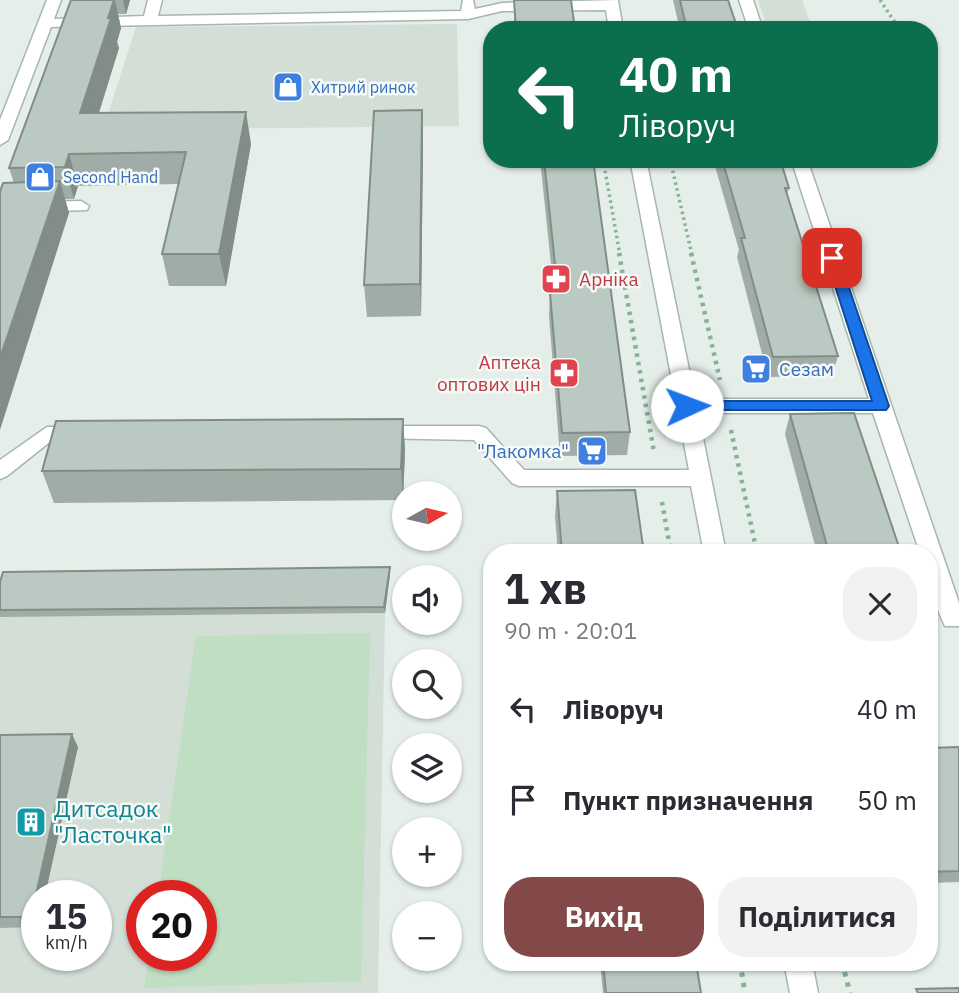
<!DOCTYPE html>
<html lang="uk">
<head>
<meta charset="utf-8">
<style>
	body { margin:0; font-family:"IBM Plex Sans",sans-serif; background:#f2f2f3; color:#2b2b33; height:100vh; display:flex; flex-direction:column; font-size:26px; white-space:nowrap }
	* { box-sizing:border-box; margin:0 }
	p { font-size:23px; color:#7c7c81 }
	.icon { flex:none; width:38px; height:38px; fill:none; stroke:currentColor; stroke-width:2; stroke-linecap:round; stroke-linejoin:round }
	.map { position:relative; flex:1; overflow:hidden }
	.details { position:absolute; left:483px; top:544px; width:455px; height:427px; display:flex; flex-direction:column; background:#fff; border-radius:28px; box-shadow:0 2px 5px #0004 }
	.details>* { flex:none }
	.hud { position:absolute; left:483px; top:21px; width:455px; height:147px; border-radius:28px; box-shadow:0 2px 5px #0004; background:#0b6e4f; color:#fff; overflow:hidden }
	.needle { width:46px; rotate:82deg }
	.fabs { position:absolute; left:392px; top:481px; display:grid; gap:14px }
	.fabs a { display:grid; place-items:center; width:70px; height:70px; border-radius:50%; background:#fff; box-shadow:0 2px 5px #0004; font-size:35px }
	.speed { position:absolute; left:21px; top:880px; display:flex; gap:14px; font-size:35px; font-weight:700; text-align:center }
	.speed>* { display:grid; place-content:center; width:91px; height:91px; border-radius:50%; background:#fff; box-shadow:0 2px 5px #0004; line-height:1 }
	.speed small { font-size:18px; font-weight:400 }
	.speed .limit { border:10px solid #d22; background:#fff; color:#111 }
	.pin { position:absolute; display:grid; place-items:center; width:60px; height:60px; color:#fff; margin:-30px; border-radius:14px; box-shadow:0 4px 10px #0006 }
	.me { position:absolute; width:77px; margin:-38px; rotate:88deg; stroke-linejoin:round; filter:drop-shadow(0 0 5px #0008) }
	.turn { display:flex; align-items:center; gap:24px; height:147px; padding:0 21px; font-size:32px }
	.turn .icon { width:91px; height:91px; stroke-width:2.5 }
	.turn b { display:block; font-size:49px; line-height:60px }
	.round { display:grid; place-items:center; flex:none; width:74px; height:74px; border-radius:28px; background:#f2f2f3 }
	.headline { display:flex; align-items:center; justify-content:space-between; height:119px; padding:0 21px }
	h1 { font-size:42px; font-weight:800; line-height:52px }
	.primary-button { display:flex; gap:14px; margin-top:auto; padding:14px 21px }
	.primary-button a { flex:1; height:80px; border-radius:28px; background:#834948; color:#fff; font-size:28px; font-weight:800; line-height:80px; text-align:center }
	.primary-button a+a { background:#f2f2f3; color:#2b2b33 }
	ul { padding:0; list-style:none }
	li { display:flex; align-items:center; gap:21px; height:91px; padding:0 21px }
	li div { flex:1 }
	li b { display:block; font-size:26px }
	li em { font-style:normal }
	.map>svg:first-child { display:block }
</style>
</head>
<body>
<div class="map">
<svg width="959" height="993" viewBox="0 0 959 993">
	<rect width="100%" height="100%" fill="#e5eee9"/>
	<g fill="#d3ded7" fill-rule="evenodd">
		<polygon points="758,0 802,0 813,30 768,30"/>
		<polygon points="457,24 459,126 103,130 136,27"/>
		<path d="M385 613 378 993H0V616ZM37 896H96V956H37ZM142 896H201V956H142Z"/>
	</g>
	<polygon fill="#bfdec2" points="370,633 361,981 144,988 149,956 201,956 201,896 158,896 196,636"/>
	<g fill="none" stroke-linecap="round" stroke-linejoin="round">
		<g stroke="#a7b6af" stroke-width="3">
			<g id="minor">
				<polygon points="47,0 61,0 54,19 144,16 148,0 162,0 158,16 461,11 463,0 473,0 475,9 502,3 618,0 623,30 609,30 606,10 502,11 468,19 51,27 8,140 0,145 0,120"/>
				<polygon points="739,0 753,0 763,30 749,30"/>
				<path d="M630 159H646L695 399H869L791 159H807L959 603V626H945C933 602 929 579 929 553H920L873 413H698L726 553H704L691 486H519L512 483 474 440 371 438 368 433 378 426H479L486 428 524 470H689Z"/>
				<polygon points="81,201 89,206 87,210 0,213 0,203"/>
				<polygon points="47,427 80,427 90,434 80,441 51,441 7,476 0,479 0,460"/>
				<polygon points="784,962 812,962 818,993 790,993"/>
			</g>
		</g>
		<g stroke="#86b19d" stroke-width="3.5" stroke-dasharray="2.5 3.5" stroke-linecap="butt">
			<polyline points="880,0 900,30"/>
			<polyline points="603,159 620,255"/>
			<polyline points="670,159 692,255"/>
		</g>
		<g stroke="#86b19d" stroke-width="4.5" stroke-dasharray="3.5 5" stroke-linecap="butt">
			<polyline points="619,253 654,452"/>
			<polyline points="691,253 720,380"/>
			<polyline points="731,430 757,553"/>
			<polyline points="662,502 671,553"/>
		</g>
		<g stroke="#86b19d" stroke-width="5" stroke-dasharray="4.5 6" stroke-linecap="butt">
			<polyline points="740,962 745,993"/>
			<polyline points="842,962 850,993"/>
		</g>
		<use href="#minor" fill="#fff" fill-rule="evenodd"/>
	</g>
	<g fill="#a0ada6">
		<polygon points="71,0 130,0 126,14 118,14 121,28 117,42 119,48 99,113 251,144 226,286 169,286 162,254 178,184 78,186 74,199 65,199 69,213 14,183 9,168"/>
		<polygon points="514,0 575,30 514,30"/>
		<polygon points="673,0 728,0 738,30 680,30"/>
		<polygon points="422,110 423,142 421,316 367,317 364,285"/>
		<polygon points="540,159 593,159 630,432 627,455 560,456 549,316 550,293 554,293"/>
		<polygon points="713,159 780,159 789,188 787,194 838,356 832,376 768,377 737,257 739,250"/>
		<polygon points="790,414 901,553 817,553 785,434"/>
		<polygon points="403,419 405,451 403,500 54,503 42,471"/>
		<polygon points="557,491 644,553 558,553 555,516"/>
		<polygon points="390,567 390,574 385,613 0,617 0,582"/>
		<polygon points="0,735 78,747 37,896 37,927 0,928"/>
		<polygon points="959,747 959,882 929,883 929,748"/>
		<polygon points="600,962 696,962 701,993 603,993"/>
	</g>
	<g fill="#828d87">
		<polygon points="114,0 115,0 121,28 117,42 119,48 89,144 80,113"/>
		<polygon points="123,0 130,0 126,14"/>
		<polygon points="422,110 423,142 421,316 420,284"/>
		<polygon points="246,112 251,144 226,286 219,254"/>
		<polygon points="69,154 78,186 74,199 65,167"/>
		<polygon points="60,181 69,213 0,430 0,358"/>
		<polygon points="403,419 405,451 403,500 401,469"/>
		<polygon points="390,567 390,574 385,613 384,607"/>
		<polygon points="72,734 78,747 45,896 37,896 37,925 31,917"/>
	</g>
	<g fill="#bac9c1" stroke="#828d87" stroke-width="2">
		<polygon points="71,0 114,0 108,18 111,18 80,113 246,112 219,254 162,254 186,152 69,154 65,167 9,168"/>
		<polygon points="514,0 571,0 575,30 516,30"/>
		<polygon points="680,0 728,0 738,30 687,30"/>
		<polygon points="422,110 420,284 364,285 374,111"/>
		<polygon points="544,159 593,159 630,432 562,433 550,293 558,293"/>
		<polygon points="722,159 780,159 789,188 785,188 838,356 773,357 741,238 745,238"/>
		<polygon points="60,181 0,358 0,192 3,183"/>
		<polygon points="854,413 901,553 829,553 790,414"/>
		<polygon points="403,419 401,469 42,471 56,421"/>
		<polygon points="635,490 644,553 562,553 557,491"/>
		<polygon points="390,567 384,607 0,610 0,582 3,572"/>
		<polygon points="72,734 31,917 0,917 0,735"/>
		<polygon points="959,747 959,871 929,872 929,748"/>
		<polygon points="603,962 696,962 701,993 606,993"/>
		<polygon points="959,988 959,993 918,993 916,989"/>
	</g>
	<polygon fill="#1a73e8" stroke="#114b97" stroke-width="2" points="827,255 839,258 889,406 886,410 681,410 681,402 687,401 872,401 826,258"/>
	<defs>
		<g id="shop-square" transform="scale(1.575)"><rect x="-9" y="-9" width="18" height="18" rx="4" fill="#3f7fe0" stroke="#f6faf7"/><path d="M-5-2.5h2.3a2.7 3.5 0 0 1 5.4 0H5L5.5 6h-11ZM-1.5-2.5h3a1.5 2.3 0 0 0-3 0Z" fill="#fff"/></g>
		<g id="pharmacy-square" transform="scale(1.575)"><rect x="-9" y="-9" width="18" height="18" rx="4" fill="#e0444e" stroke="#f6faf7"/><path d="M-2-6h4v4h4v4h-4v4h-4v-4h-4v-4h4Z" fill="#fff"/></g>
		<g id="supermarket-square" transform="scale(1.575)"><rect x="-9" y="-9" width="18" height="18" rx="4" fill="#3f7fe0" stroke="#f6faf7"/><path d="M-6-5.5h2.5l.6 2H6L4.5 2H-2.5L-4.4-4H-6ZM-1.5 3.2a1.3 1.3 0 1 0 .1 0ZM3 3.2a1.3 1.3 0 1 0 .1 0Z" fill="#fff"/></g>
		<g id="building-square" transform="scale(1.575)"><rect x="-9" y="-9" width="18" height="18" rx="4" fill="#0f9aa8" stroke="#f6faf7"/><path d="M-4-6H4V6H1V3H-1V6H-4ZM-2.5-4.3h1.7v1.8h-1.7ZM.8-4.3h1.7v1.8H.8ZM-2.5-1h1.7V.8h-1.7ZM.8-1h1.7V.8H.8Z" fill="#fff"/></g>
	</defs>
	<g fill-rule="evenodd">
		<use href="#shop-square" x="288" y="87"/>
		<use href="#shop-square" x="40" y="177"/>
		<use href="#pharmacy-square" x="556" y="279"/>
		<use href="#supermarket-square" x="756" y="369"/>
		<use href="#pharmacy-square" x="564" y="373"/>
		<use href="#supermarket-square" x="592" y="451"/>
		<use href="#building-square" x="31" y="822"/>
	</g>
	<g text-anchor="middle" stroke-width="5" stroke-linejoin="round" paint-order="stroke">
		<g font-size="16" fill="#366cbe" stroke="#f6faf7" text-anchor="start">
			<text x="311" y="93">Хитрий ринок</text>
			<text x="63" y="183">Second Hand</text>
		</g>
		<g font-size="19" fill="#be3a42" stroke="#f6faf7" text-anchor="start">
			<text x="579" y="286">Арніка</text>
			<text x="541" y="369" text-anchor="end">Аптека<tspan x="541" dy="22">оптових цін</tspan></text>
		</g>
		<g font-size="19" fill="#366cbe" stroke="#f6faf7" text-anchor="start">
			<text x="779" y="376">Сезам</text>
			<text x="569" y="458" text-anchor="end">"Лакомка"</text>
		</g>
		<g font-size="23" fill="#0d838f" stroke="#f6faf7" text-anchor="start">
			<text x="54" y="817">Дитсадок<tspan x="54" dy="26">"Ласточка"</tspan></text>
		</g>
	</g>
</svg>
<div class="fabs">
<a><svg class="needle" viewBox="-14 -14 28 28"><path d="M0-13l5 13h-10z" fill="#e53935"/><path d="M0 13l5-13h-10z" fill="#7c7c81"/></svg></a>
<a><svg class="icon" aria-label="sound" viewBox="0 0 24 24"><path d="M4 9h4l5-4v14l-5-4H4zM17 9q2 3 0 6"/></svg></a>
<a><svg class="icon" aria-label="search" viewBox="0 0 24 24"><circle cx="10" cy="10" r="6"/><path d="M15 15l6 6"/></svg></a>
<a><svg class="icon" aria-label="layers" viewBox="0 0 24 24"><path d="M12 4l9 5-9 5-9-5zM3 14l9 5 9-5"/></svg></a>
<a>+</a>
<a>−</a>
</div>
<div class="speed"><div>15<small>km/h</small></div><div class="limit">20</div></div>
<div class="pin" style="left:832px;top:258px;background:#d93025"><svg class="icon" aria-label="arrive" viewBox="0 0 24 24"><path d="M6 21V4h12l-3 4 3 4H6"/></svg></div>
<svg class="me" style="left:687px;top:406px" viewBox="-20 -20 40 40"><circle r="19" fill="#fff"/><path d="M0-13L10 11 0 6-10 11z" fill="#1a73e8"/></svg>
<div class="hud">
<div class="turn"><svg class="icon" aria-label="left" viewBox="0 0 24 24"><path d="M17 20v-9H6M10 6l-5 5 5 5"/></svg><div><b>40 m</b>Ліворуч</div></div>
</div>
<section class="details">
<div class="headline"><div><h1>1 хв</h1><p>90 m · 20:01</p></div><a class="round"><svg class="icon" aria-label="close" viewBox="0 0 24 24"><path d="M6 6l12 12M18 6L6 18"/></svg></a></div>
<ul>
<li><svg class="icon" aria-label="left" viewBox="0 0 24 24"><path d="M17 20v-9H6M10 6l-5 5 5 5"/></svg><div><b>Ліворуч</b></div><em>40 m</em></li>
<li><svg class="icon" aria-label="arrive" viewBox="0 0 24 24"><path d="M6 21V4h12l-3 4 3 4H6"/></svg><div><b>Пункт призначення</b></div><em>50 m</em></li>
</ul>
<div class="primary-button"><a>Вихід</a><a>Поділитися</a></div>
</section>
</div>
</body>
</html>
